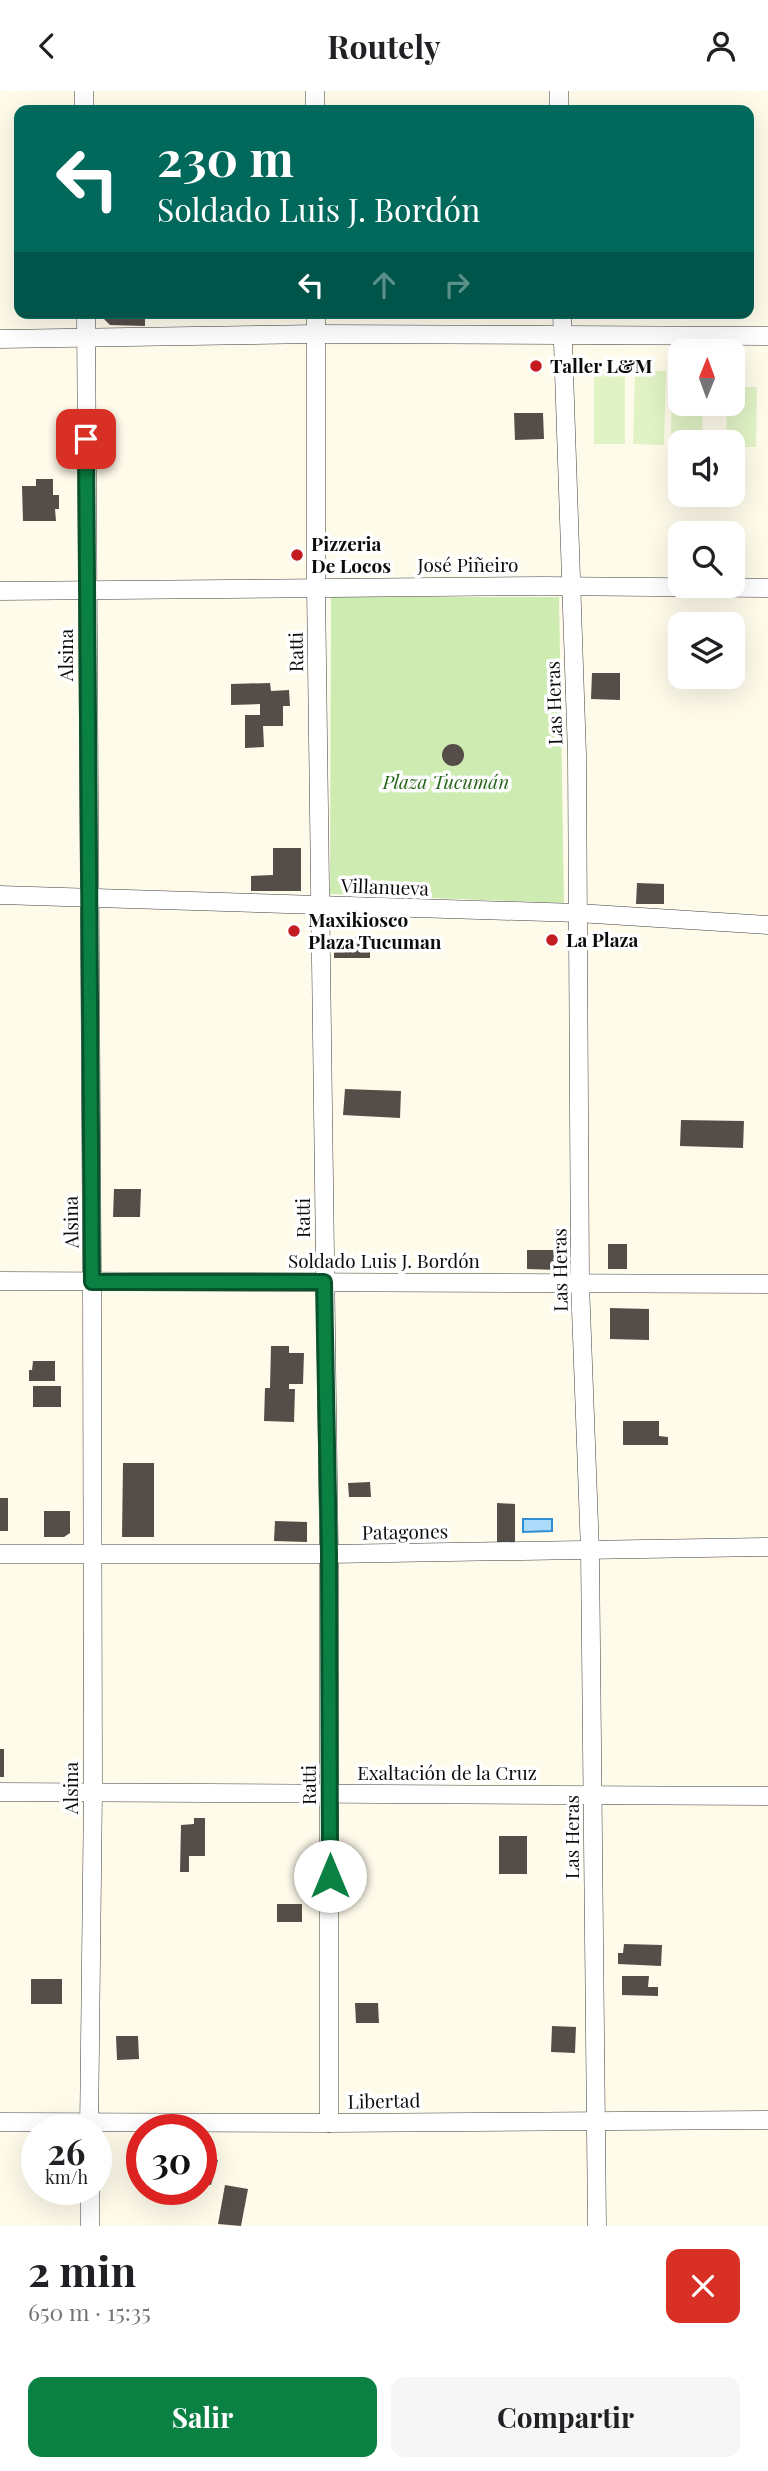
<!DOCTYPE html>
<html lang="es">
<head>
<meta charset="utf-8">
<style>
	body { margin:0; font-family:"Playfair Display",serif; background:#f6f6f6; color:#202124; height:100vh; display:flex; flex-direction:column; font-size:26px; white-space:nowrap }
	* { box-sizing:border-box; margin:0 }
	p { font-size:23px; color:#757577 }
	.icon { flex:none; width:38px; height:38px; fill:none; stroke:currentColor; stroke-width:2; stroke-linecap:round; stroke-linejoin:round }
	.map { position:relative; height:2135px; overflow:hidden }
	.sheet { display:flex; flex-direction:column; background:#fff; flex:1 }
	.sheet>* { flex:none }
	.banner { position:absolute; left:14px; top:14px; width:740px; height:214px; border-radius:14px; box-shadow:0 7px 28px #0002; background:#00695c; color:#fff; overflow:hidden }
	.needle { width:46px; rotate:1deg }
	.fabs { position:absolute; left:668px; top:248px; display:grid; gap:14px }
	.fabs a { display:grid; place-items:center; width:77px; height:77px; border-radius:14px; background:#fff; box-shadow:0 7px 28px #0002; font-size:35px }
	.speed { position:absolute; left:21px; top:2023px; display:flex; gap:14px; font-size:35px; font-weight:700; text-align:center }
	.speed>* { display:grid; place-content:center; width:91px; height:91px; border-radius:50%; background:#fff; box-shadow:0 7px 28px #0002; line-height:1 }
	.speed small { font-size:18px; font-weight:400 }
	.speed .limit { border:10px solid #d22; background:#fff; color:#111 }
	.pin { position:absolute; display:grid; place-items:center; width:60px; height:60px; color:#fff; margin:-30px; border-radius:14px; box-shadow:0 4px 10px #0006 }
	.me { position:absolute; width:77px; margin:-38px; rotate:0deg; stroke-linejoin:round; filter:drop-shadow(0 0 5px #0008) }
	.turn { display:flex; align-items:center; gap:24px; height:147px; padding:0 28px; font-size:32px }
	.turn .icon { width:91px; height:91px; stroke-width:2.5 }
	.turn b { display:block; font-size:49px; line-height:60px }
	.lanes { display:flex; align-items:center; height:66px; padding:0 28px; background:#0003; justify-content:center; gap:35px; direction:ltr }
	.lanes .off { opacity:.35 }
	.round { display:grid; place-items:center; flex:none; width:74px; height:74px; border-radius:14px; background:#f6f6f6 }
	.overview { display:flex; align-items:center; justify-content:space-between; height:119px; padding:0 28px }
	h1 { font-size:42px; font-weight:700; line-height:52px }
	.action { display:flex; gap:14px; margin-top:auto; padding:14px 28px }
	.action a { flex:1; height:80px; border-radius:14px; background:#0b8043; color:#fff; font-size:28px; font-weight:700; line-height:80px; text-align:center }
	.action a+a { background:#f6f6f6; color:#202124 }
	header { display:flex; justify-content:space-between; align-items:center; height:91px; padding:0 28px; background:#fff; font-size:32px; font-weight:700 }
	.map>svg:first-child { display:block }
</style>
</head>
<body>
<header><svg class="icon" aria-label="back" viewBox="0 0 24 24"><path d="M15 5l-7 7 7 7"/></svg>Routely<svg class="icon" aria-label="person" viewBox="0 0 24 24"><circle cx="12" cy="8" r="4"/><path d="M4 21q1-7 8-7t8 7"/></svg></header>
<div class="map">
<svg width="768" height="2135" viewBox="0 0 768 2135">
	<rect width="100%" height="100%" fill="#fffbeb"/>
	<polygon fill="#ceebb2" points="331,506 559,506 564,812 330,803"/>
	<g fill="#e1f2c5">
		<polygon points="594,279 625,280 625,353 594,353"/>
		<polygon points="635,280 666,280 664,354 633,353"/>
		<polygon points="672,281 681,281 681,313 703,313 702,352 671,354"/>
		<polygon points="733,296 757,296 756,356 733,356 733,352 726,352 727,313 733,313"/>
	</g>
	<polygon fill="#acdbf9" stroke="#2f8ed4" stroke-width="2" points="523,1428 552,1428 552,1440 523,1441"/>
	<g fill="#554d48">
		<polygon points="102,222 145,222 145,235 110,234 102,226"/>
		<polygon points="514,322 543,322 544,348 515,349"/>
		<polygon points="36,388 53,388 53,404 59,404 59,418 55,418 56,430 23,430 22,395 36,395"/>
		<polygon points="592,582 620,582 620,609 591,608"/>
		<polygon points="270,592 271,600 289,599 290,615 283,615 283,635 263,635 264,656 245,657 245,624 260,624 260,613 231,614 231,593"/>
		<circle cx="453" cy="664" r="11"/>
		<polygon points="273,757 301,757 301,800 251,800 251,785 273,784"/>
		<polygon points="637,792 664,793 664,813 636,813"/>
		<polygon points="342,846 370,846 370,867 334,867 334,852"/>
		<polygon points="345,998 401,1000 400,1027 343,1024"/>
		<polygon points="681,1029 744,1030 743,1057 680,1055"/>
		<polygon points="114,1098 141,1098 140,1126 113,1126"/>
		<rect x="608" y="1153" width="19" height="25"/>
		<polygon points="527,1159 562,1159 562,1176 558,1179 527,1178"/>
		<polygon points="610,1217 649,1218 649,1249 610,1248"/>
		<polygon points="271,1255 289,1255 289,1262 304,1262 303,1293 289,1293 289,1298 295,1298 294,1331 264,1330 265,1297 270,1297"/>
		<polygon points="33,1270 55,1270 55,1290 29,1290 29,1279 32,1279"/>
		<rect x="33" y="1295" width="28" height="21"/>
		<polygon points="623,1330 659,1330 659,1345 668,1346 668,1354 623,1354"/>
		<polygon points="123,1372 154,1372 154,1446 122,1446"/>
		<polygon points="370,1391 371,1406 349,1406 348,1392"/>
		<rect x="0" y="1407" width="8" height="33"/>
		<polygon points="497,1412 515,1413 515,1451 497,1451"/>
		<polygon points="44,1420 70,1420 70,1442 64,1446 44,1446"/>
		<polygon points="275,1430 307,1431 307,1451 274,1450"/>
		<rect x="0" y="1658" width="4" height="28"/>
		<polygon points="194,1727 205,1727 205,1765 189,1765 189,1781 180,1781 181,1734 194,1733"/>
		<rect x="499" y="1745" width="28" height="38"/>
		<rect x="277" y="1813" width="25" height="18"/>
		<polygon points="624,1853 662,1854 661,1875 618,1873 618,1862 623,1862"/>
		<polygon points="622,1885 649,1885 648,1896 658,1896 658,1905 622,1904"/>
		<rect x="31" y="1888" width="31" height="25"/>
		<polygon points="355,1912 378,1912 379,1932 356,1932"/>
		<polygon points="552,1935 576,1936 575,1962 551,1961"/>
		<polygon points="116,1945 138,1945 139,1968 117,1969"/>
		<polygon points="201,2064 218,2069 211,2094 201,2092"/>
		<polygon points="225,2094 248,2098 241,2135 218,2133"/>
	</g>
	<g fill="none" stroke-linecap="round" stroke-linejoin="round">
		<g stroke="#3f3f3f" stroke-width="19">
			<g id="street">
				<polyline points="84,0 84,19"/>
				<polyline points="315,0 315,19"/>
				<polyline points="559,0 559,19"/>
				<polyline points="86,222 92,1190 93,1700 89,2039"/>
				<polyline points="316,222 316,497 329,1463 329,2032"/>
				<polyline points="562,222 577,664 580,1192 590,1460 597,2135"/>
				<polyline points="0,248 316,243 768,245"/>
				<polyline points="0,500 543,495 768,497"/>
				<polyline points="0,804 578,822 768,834"/>
				<polyline points="0,1190 768,1193"/>
				<polyline points="0,1463 329,1463 768,1456"/>
				<polyline points="0,1701 768,1705"/>
				<polyline points="0,2031 329,2032 768,2029"/>
				<polyline points="90,2098 90,2135"/>
			</g>
		</g>
		<use href="#street" stroke="#fff" stroke-width="18"/>
	</g>
	<g fill="none" stroke-linecap="round" stroke-linejoin="round">
		<g stroke="#07532c" stroke-width="18">
			<polyline id="route" points="86,348 92,1191 324,1191 329,1463 330,1785"/>
		</g>
		<use href="#route" stroke="#0b8043" stroke-width="12"/>
	</g>
	<g fill="#c31d21" stroke="#fff" stroke-width="2.5">
		<circle cx="536" cy="275" r="7"/>
		<circle cx="297" cy="464" r="7"/>
		<circle cx="294" cy="840" r="7"/>
		<circle cx="552" cy="849" r="7"/>
	</g>
	<g text-anchor="middle" stroke-width="7" stroke-linejoin="round" paint-order="stroke">
		<g font-size="19" font-weight="bold" fill="#0c0c0c" stroke="#fff" text-anchor="start">
			<text x="550" y="282">Taller L&amp;M</text>
			<text x="311" y="460">Pizzeria<tspan x="311" dy="22">De Locos</tspan></text>
			<text x="308" y="836">Maxikiosco<tspan x="308" dy="22">Plaza Tucuman</tspan></text>
			<text x="566" y="856">La Plaza</text>
		</g>
		<g font-size="19" fill="#0c0c0c" stroke="#fff">
			<text x="468" y="481">José Piñeiro</text>
			<text transform="translate(296 561) rotate(-91)" y="7">Ratti</text>
			<text transform="translate(66 564) rotate(-90)" y="7">Alsina</text>
			<text transform="translate(554 612) rotate(-92)" y="7">Las Heras</text>
			<text transform="translate(385 796) rotate(2)" y="7">Villanueva</text>
			<text transform="translate(303 1127) rotate(-90)" y="7">Ratti</text>
			<text transform="translate(71 1131) rotate(-91)" y="7">Alsina</text>
			<text x="384" y="1177">Soldado Luis J. Bordón</text>
			<text transform="translate(560 1179) rotate(-91)" y="7">Las Heras</text>
			<text transform="translate(405 1441) rotate(-1)" y="7">Patagones</text>
			<text x="447" y="1689">Exaltación de la Cruz</text>
			<text transform="translate(309 1694) rotate(-90)" y="7">Ratti</text>
			<text transform="translate(71 1697) rotate(-90)" y="7">Alsina</text>
			<text transform="translate(572 1746) rotate(-90)" y="7">Las Heras</text>
			<text transform="translate(384 2010) rotate(-1)" y="7">Libertad</text>
		</g>
		<g font-size="19" font-style="italic" fill="#276619" stroke="#fff">
			<text x="446" y="698">Plaza Tucumán</text>
		</g>
	</g>
</svg>
<div class="fabs">
<a><svg class="needle" viewBox="-14 -14 28 28"><path d="M0-13l5 13h-10z" fill="#e53935"/><path d="M0 13l5-13h-10z" fill="#757577"/></svg></a>
<a><svg class="icon" aria-label="sound" viewBox="0 0 24 24"><path d="M4 9h4l5-4v14l-5-4H4zM17 9q2 3 0 6"/></svg></a>
<a><svg class="icon" aria-label="search" viewBox="0 0 24 24"><circle cx="10" cy="10" r="6"/><path d="M15 15l6 6"/></svg></a>
<a><svg class="icon" aria-label="layers" viewBox="0 0 24 24"><path d="M12 4l9 5-9 5-9-5zM3 14l9 5 9-5"/></svg></a>
</div>
<div class="speed"><div>26<small>km/h</small></div><div class="limit">30</div></div>
<div class="pin" style="left:86px;top:348px;background:#d93025"><svg class="icon" aria-label="arrive" viewBox="0 0 24 24"><path d="M6 21V4h12l-3 4 3 4H6"/></svg></div>
<svg class="me" style="left:330px;top:1785px" viewBox="-20 -20 40 40"><circle r="19" fill="#fff"/><path d="M0-13L10 11 0 6-10 11z" fill="#0b8043"/></svg>
<div class="banner">
<div class="turn"><svg class="icon" aria-label="left" viewBox="0 0 24 24"><path d="M17 20v-9H6M10 6l-5 5 5 5"/></svg><div><b>230 m</b>Soldado Luis J. Bordón</div></div>
<div class="lanes"><svg class="icon" aria-label="left" viewBox="0 0 24 24"><path d="M17 20v-9H6M10 6l-5 5 5 5"/></svg><svg class="icon off" aria-label="ahead" viewBox="0 0 24 24"><path d="M12 20V5M6 11l6-6 6 6"/></svg><svg class="icon off" aria-label="right" viewBox="0 0 24 24"><path d="M7 20v-9h11M14 6l5 5-5 5"/></svg></div>
</div>
</div>
<section class="sheet">
<div class="overview"><div><h1>2 min</h1><p>650 m · 15:35</p></div><a class="round" style="background:#d93025;color:#fff"><svg class="icon" aria-label="close" viewBox="0 0 24 24"><path d="M6 6l12 12M18 6L6 18"/></svg></a></div>
<div class="action"><a>Salir</a><a>Compartir</a></div>
</section>
</body>
</html>
